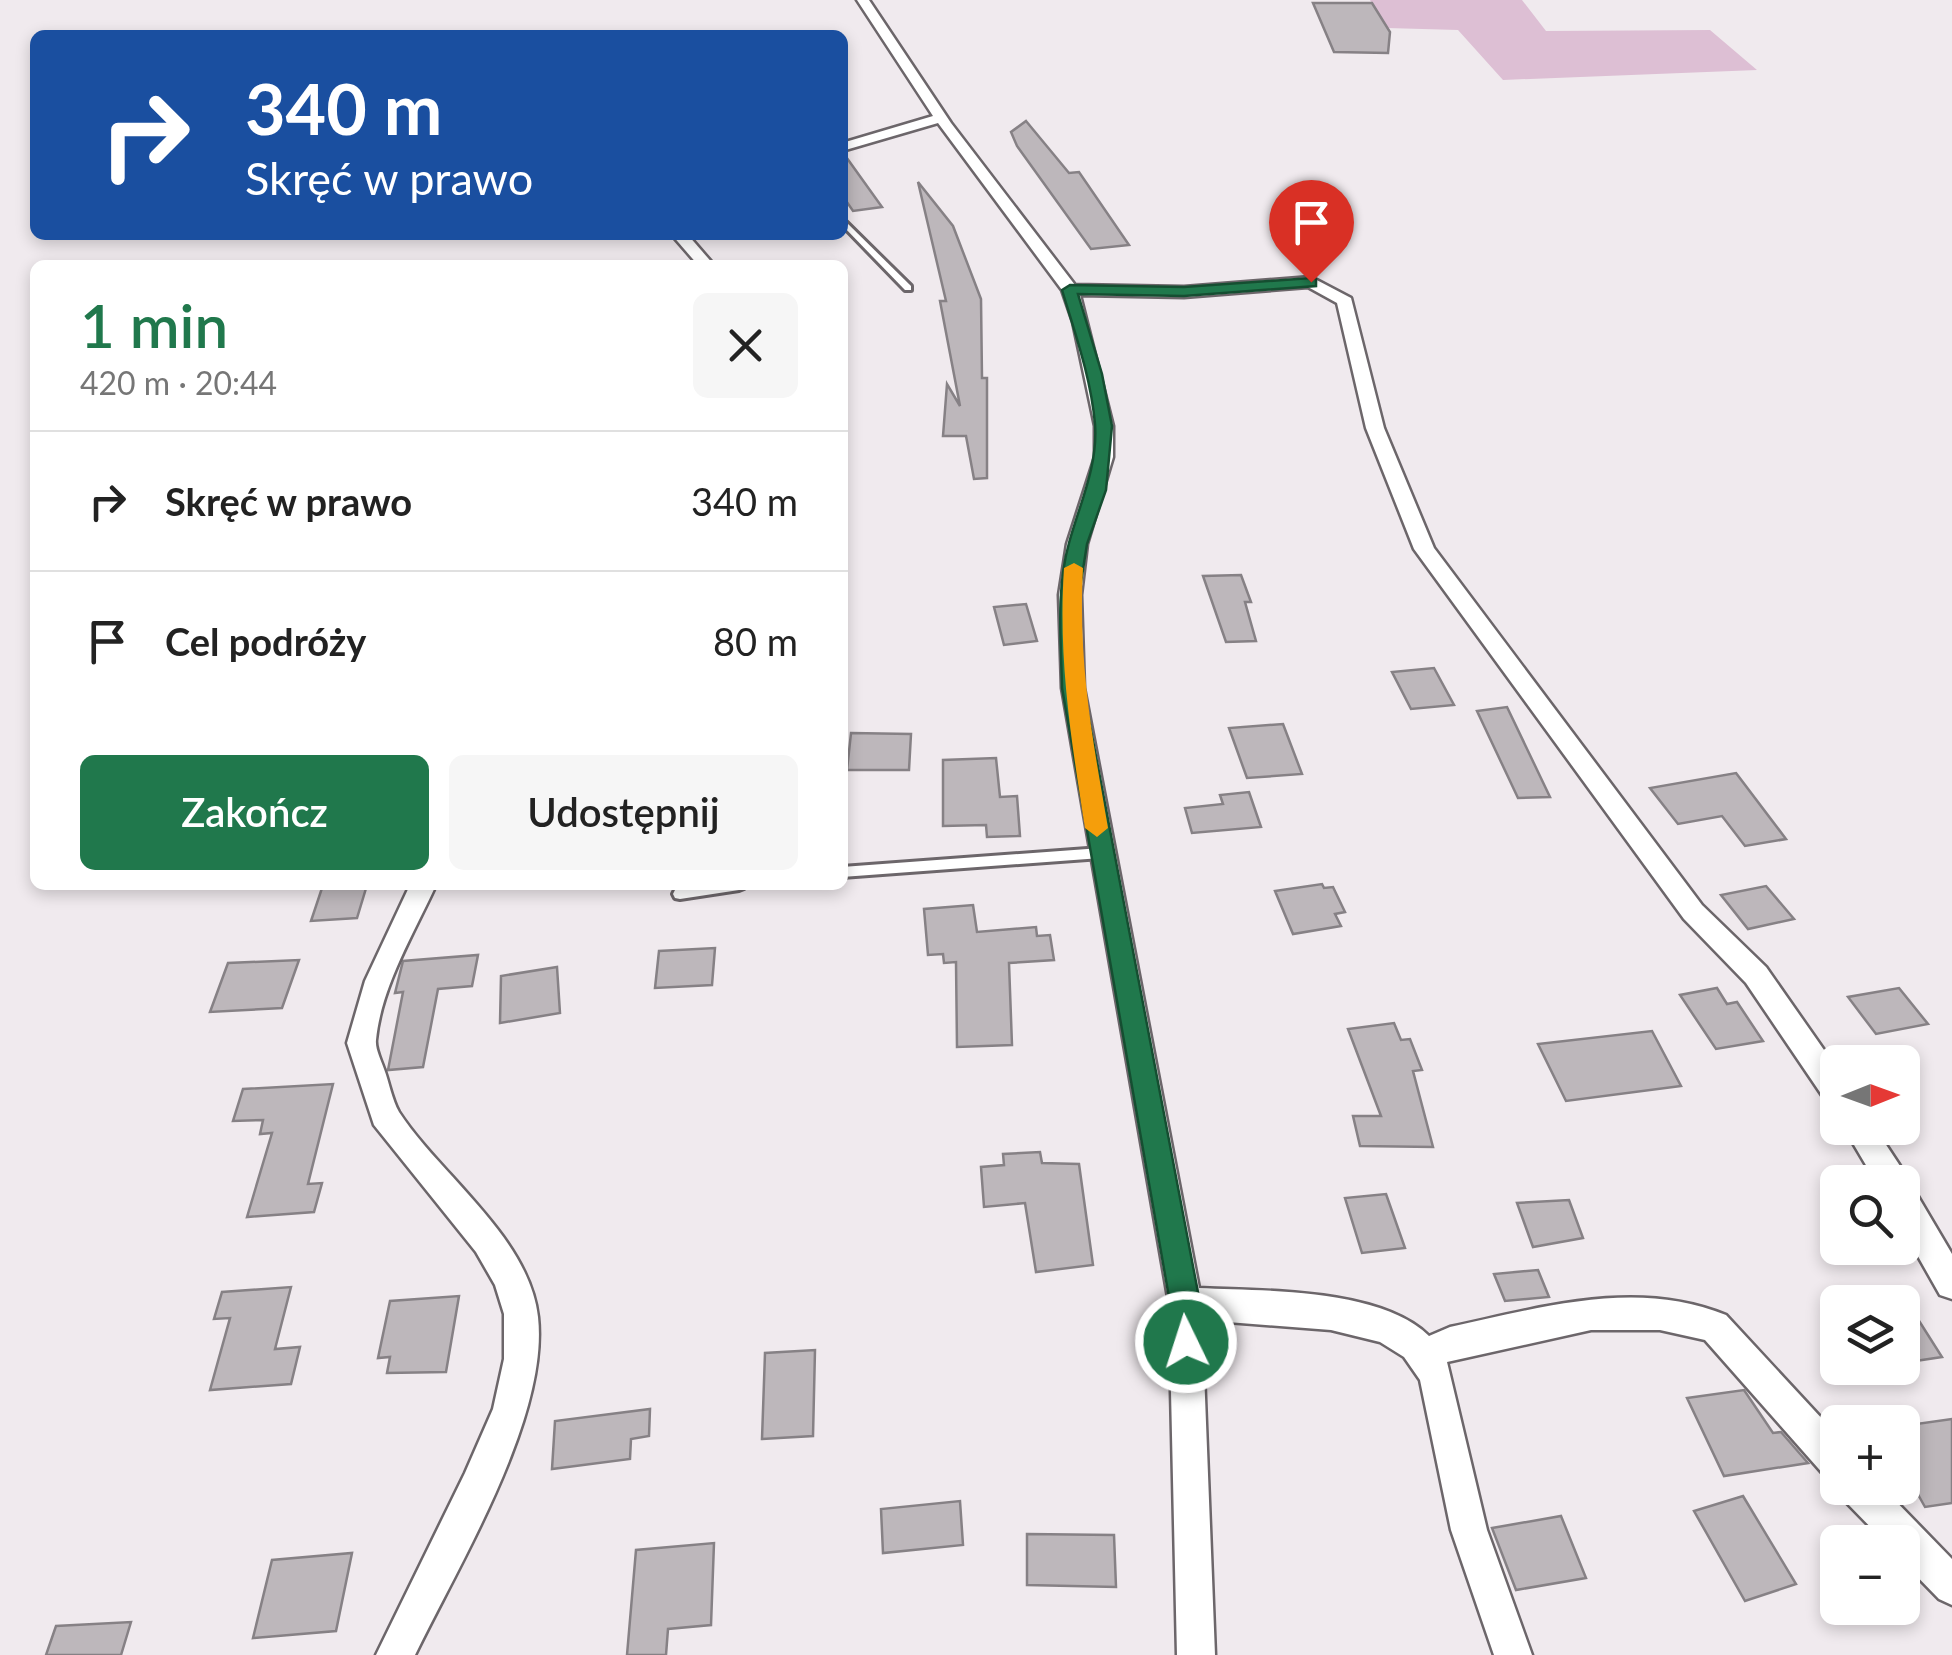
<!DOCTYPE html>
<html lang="pl">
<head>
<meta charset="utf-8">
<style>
	body { margin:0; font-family:Lato,sans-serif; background:#f6f6f6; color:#222; height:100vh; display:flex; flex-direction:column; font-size:38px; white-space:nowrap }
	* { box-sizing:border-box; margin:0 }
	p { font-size:32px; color:#767676 }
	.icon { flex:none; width:55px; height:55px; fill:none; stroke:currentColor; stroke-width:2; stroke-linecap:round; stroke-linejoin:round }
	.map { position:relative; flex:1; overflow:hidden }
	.panel { position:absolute; left:30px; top:260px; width:818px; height:630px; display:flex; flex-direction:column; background:#fff; border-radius:15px; box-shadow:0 5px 15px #0003 }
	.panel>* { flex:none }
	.banner { position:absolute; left:30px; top:30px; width:818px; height:210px; border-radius:15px; box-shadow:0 5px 15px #0003; background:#1a4fa0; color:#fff; overflow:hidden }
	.needle { width:65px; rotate:89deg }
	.tools { position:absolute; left:1820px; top:1045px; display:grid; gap:20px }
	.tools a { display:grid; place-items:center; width:100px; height:100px; border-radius:15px; background:#fff; box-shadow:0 5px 15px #0003; font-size:50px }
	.pin { position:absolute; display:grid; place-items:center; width:85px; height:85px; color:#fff; margin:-102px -42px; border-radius:50% 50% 50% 0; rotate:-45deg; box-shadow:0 0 10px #0007 }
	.pin .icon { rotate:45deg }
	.me { position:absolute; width:110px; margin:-55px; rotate:356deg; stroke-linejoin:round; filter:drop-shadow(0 0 8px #0008) }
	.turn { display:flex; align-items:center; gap:35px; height:210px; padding:0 50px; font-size:45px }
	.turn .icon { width:130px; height:130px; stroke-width:2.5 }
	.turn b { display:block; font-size:70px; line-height:85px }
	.round { display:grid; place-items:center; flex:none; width:105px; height:105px; border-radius:15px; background:#f6f6f6 }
	.headline { display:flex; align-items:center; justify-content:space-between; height:170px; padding:0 50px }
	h1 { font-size:60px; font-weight:600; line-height:75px; color:#20784c }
	.primary-button { display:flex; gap:20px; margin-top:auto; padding:20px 50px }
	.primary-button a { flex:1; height:115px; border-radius:15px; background:#20784c; color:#fff; font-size:40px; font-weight:600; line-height:115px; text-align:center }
	.primary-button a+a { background:#f6f6f6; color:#222 }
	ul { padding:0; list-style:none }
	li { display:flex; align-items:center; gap:30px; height:140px; padding:0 50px; border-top:2px solid #e0e0e0 }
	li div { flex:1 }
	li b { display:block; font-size:38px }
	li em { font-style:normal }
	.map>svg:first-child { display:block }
</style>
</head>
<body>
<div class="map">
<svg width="1952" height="1655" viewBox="0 0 1952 1655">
	<rect width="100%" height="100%" fill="#f0eaee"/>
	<polygon fill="#ddbfd4" points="1370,0 1522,0 1546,31 1710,30 1757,70 1503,80 1458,30 1387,28"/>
	<g fill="#bdb7bb" stroke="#868185" stroke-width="2.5">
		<polygon points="1313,3 1372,3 1390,32 1388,53 1334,52"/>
		<polygon points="1026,121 1069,173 1079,172 1129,245 1091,249 1017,146 1011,132"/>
		<polygon points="844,154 882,207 853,211 842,195"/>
		<polygon points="918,182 953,226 981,299 982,378 987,378 987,478 974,479 966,436 943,436 947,384 960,406 940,301 946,301"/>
		<polygon points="1241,575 1251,602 1245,602 1256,641 1226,642 1203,576"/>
		<polygon points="1026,604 1037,641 1004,645 994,607"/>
		<polygon points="1434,668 1454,705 1411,709 1392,672"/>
		<polygon points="1507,707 1550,797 1518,798 1477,711"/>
		<polygon points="1283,724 1302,774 1247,778 1229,728"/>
		<polygon points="851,733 911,734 909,770 847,770"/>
		<polygon points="996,758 1000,797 1017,796 1020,836 987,837 986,825 943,826 943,760"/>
		<polygon points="1736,773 1786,839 1745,846 1722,816 1678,824 1650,788"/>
		<polygon points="1249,792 1261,827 1192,833 1185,808 1223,804 1220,795"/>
		<polygon points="1322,884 1324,888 1333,887 1345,912 1335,914 1341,926 1293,934 1275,891"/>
		<polygon points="323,885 367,885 357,918 311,921"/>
		<polygon points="1766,886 1794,919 1748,929 1721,895"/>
		<polygon points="973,905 977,932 1036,927 1037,936 1050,935 1054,960 1009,963 1012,1045 957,1047 956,962 944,963 943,954 928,955 924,909"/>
		<polygon points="715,948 712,985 655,988 659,951"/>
		<polygon points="478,955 472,986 438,989 423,1067 388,1070 403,992 395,993 403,961"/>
		<polygon points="299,960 282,1008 210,1012 228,963"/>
		<polygon points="557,967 560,1013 500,1023 501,976"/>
		<polygon points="1717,988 1727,1004 1737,1002 1763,1041 1716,1049 1680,995"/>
		<polygon points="1899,988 1928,1024 1876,1034 1848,997"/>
		<polygon points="1394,1023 1401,1040 1410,1039 1422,1070 1413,1071 1433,1147 1360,1146 1353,1116 1381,1116 1348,1029"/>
		<polygon points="1652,1031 1681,1086 1566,1101 1538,1044"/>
		<polygon points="333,1084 308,1184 322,1183 314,1212 247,1217 272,1133 260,1134 263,1120 233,1121 243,1089"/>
		<polygon points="1040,1152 1042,1163 1079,1164 1093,1265 1036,1272 1025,1203 984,1207 981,1167 1004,1165 1003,1154"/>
		<polygon points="1386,1194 1405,1248 1362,1253 1345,1198"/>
		<polygon points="1569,1200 1583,1238 1533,1247 1517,1203"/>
		<polygon points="1538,1270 1549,1297 1505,1301 1494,1274"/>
		<polygon points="291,1287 275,1349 300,1347 291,1384 210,1390 230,1318 214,1319 222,1292"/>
		<polygon points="1902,1294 1942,1357 1902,1363"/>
		<polygon points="459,1296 446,1372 387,1373 390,1357 378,1358 390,1301"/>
		<polygon points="815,1350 813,1436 762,1439 765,1353"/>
		<polygon points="1744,1390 1773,1433 1781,1432 1808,1463 1724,1476 1687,1398"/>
		<polygon points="650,1409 649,1436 631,1439 630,1459 552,1469 555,1421"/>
		<polygon points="1952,1419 1952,1503 1925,1507 1902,1466 1902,1426"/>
		<polygon points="1743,1496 1796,1584 1745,1601 1694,1511"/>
		<polygon points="960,1501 963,1545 883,1553 881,1509"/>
		<polygon points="1561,1516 1586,1578 1516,1590 1492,1528"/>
		<polygon points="1027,1534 1114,1535 1116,1587 1027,1585"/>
		<polygon points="714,1543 711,1625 668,1629 666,1655 627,1655 636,1550"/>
		<polygon points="352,1553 336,1631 253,1638 272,1560"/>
		<polygon points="131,1622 121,1655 46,1655 56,1626"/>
	</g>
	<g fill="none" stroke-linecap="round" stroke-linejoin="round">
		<g stroke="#6c666a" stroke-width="6">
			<g id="service">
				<polygon points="842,218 911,286 911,290 905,290 842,225"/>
				<polygon points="1101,848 1105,850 1107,853 1105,856 1101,858 842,877 842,867"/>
				<polygon points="707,885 745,885 744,888 739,890 680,899 675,898 673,894 675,890"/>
			</g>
		</g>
		<g stroke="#6c666a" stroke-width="5">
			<g id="minor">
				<path d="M857 0H869L951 123 1075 285 1184 287 1311 277 1351 298 1384 428 1434 548 1702 905 1766 967 1838 1070V1107L1828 1104 1746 983 1684 919 1414 549 1366 428 1337 303 1308 287 1184 297 1080 295 1113 426V457L1087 544 1081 595 1084 688 1199 1288C1262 1291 1381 1288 1429 1336L1450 1327C1540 1308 1636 1278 1726 1315L1838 1436V1481L1825 1476 1705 1340 1660 1330H1591L1447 1362 1487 1530 1532 1655H1494L1451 1530 1420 1380 1404 1357 1380 1342 1331 1330 1202 1320 1215 1655H1177L1169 1303 1062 688 1059 595 1067 544 1095 457V426L1073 322 1062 290 938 123 842 151V143L933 116Z"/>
				<polygon points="672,235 688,235 714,265 698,265"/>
				<path d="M410 885H436C414 933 381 987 376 1040 375 1049 381 1060 384 1069 389 1082 392 1100 399 1112 440 1175 529 1237 538 1317 549 1417 459 1564 415 1655H376L465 1473 493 1409 504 1359V1314L495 1285 476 1252 374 1125 347 1043 365 981Z"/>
				<polygon points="1844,1128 1875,1128 1904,1172 1907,1186 1913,1188 1952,1254 1952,1299 1940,1295 1902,1228 1902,1182 1876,1182"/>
				<polygon points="1840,1488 1883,1488 1952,1559 1952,1605 1939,1599 1902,1561 1902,1542 1885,1542 1845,1501"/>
			</g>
		</g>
		<use href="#service" fill="#fff" fill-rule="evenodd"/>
		<use href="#minor" fill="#fff" fill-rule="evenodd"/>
	</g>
	<path fill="#20784c" stroke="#154e31" stroke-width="2.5" d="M1311 278 1316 279V286L1184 296 1078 294 1102 374 1112 426 1106 490 1087 544 1079 595 1083 688 1200 1303 1202 1342 1197 1352 1186 1357 1176 1352 1170 1303 1062 688C1061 640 1056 589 1069 543 1080 503 1098 466 1095 424 1091 378 1075 333 1062 290L1070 285 1184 287Z"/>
	<path fill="#f59e0b" d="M1074 563 1083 568C1078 663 1092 736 1108 828L1097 837 1085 828C1071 738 1058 660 1064 568Z"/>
</svg>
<div class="tools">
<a><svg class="needle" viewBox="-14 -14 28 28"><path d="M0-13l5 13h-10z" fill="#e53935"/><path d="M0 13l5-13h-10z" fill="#767676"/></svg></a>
<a><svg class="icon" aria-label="search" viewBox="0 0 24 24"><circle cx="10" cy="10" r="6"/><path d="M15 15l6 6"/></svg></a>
<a><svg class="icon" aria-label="layers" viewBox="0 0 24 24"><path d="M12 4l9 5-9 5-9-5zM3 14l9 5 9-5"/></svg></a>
<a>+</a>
<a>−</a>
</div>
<div class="pin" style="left:1311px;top:282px;background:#d93025"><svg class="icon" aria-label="arrive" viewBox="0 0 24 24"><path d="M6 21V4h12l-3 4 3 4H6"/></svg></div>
<svg class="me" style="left:1186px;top:1342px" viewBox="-20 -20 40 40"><circle r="17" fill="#20784c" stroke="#fff" stroke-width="3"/><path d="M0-11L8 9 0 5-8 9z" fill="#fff"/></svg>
<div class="banner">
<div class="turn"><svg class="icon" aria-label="right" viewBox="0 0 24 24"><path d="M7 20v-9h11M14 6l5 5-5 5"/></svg><div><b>340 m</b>Skręć w prawo</div></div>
</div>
<section class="panel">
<div class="headline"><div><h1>1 min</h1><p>420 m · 20:44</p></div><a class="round"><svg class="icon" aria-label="close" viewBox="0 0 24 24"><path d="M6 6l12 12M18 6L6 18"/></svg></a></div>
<ul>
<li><svg class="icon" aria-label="right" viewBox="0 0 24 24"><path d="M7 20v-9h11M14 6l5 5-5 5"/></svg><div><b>Skręć w prawo</b></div><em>340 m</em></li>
<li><svg class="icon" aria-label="arrive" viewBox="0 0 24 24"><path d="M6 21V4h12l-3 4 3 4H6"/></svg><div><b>Cel podróży</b></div><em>80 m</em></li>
</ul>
<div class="primary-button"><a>Zakończ</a><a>Udostępnij</a></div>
</section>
</div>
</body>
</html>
